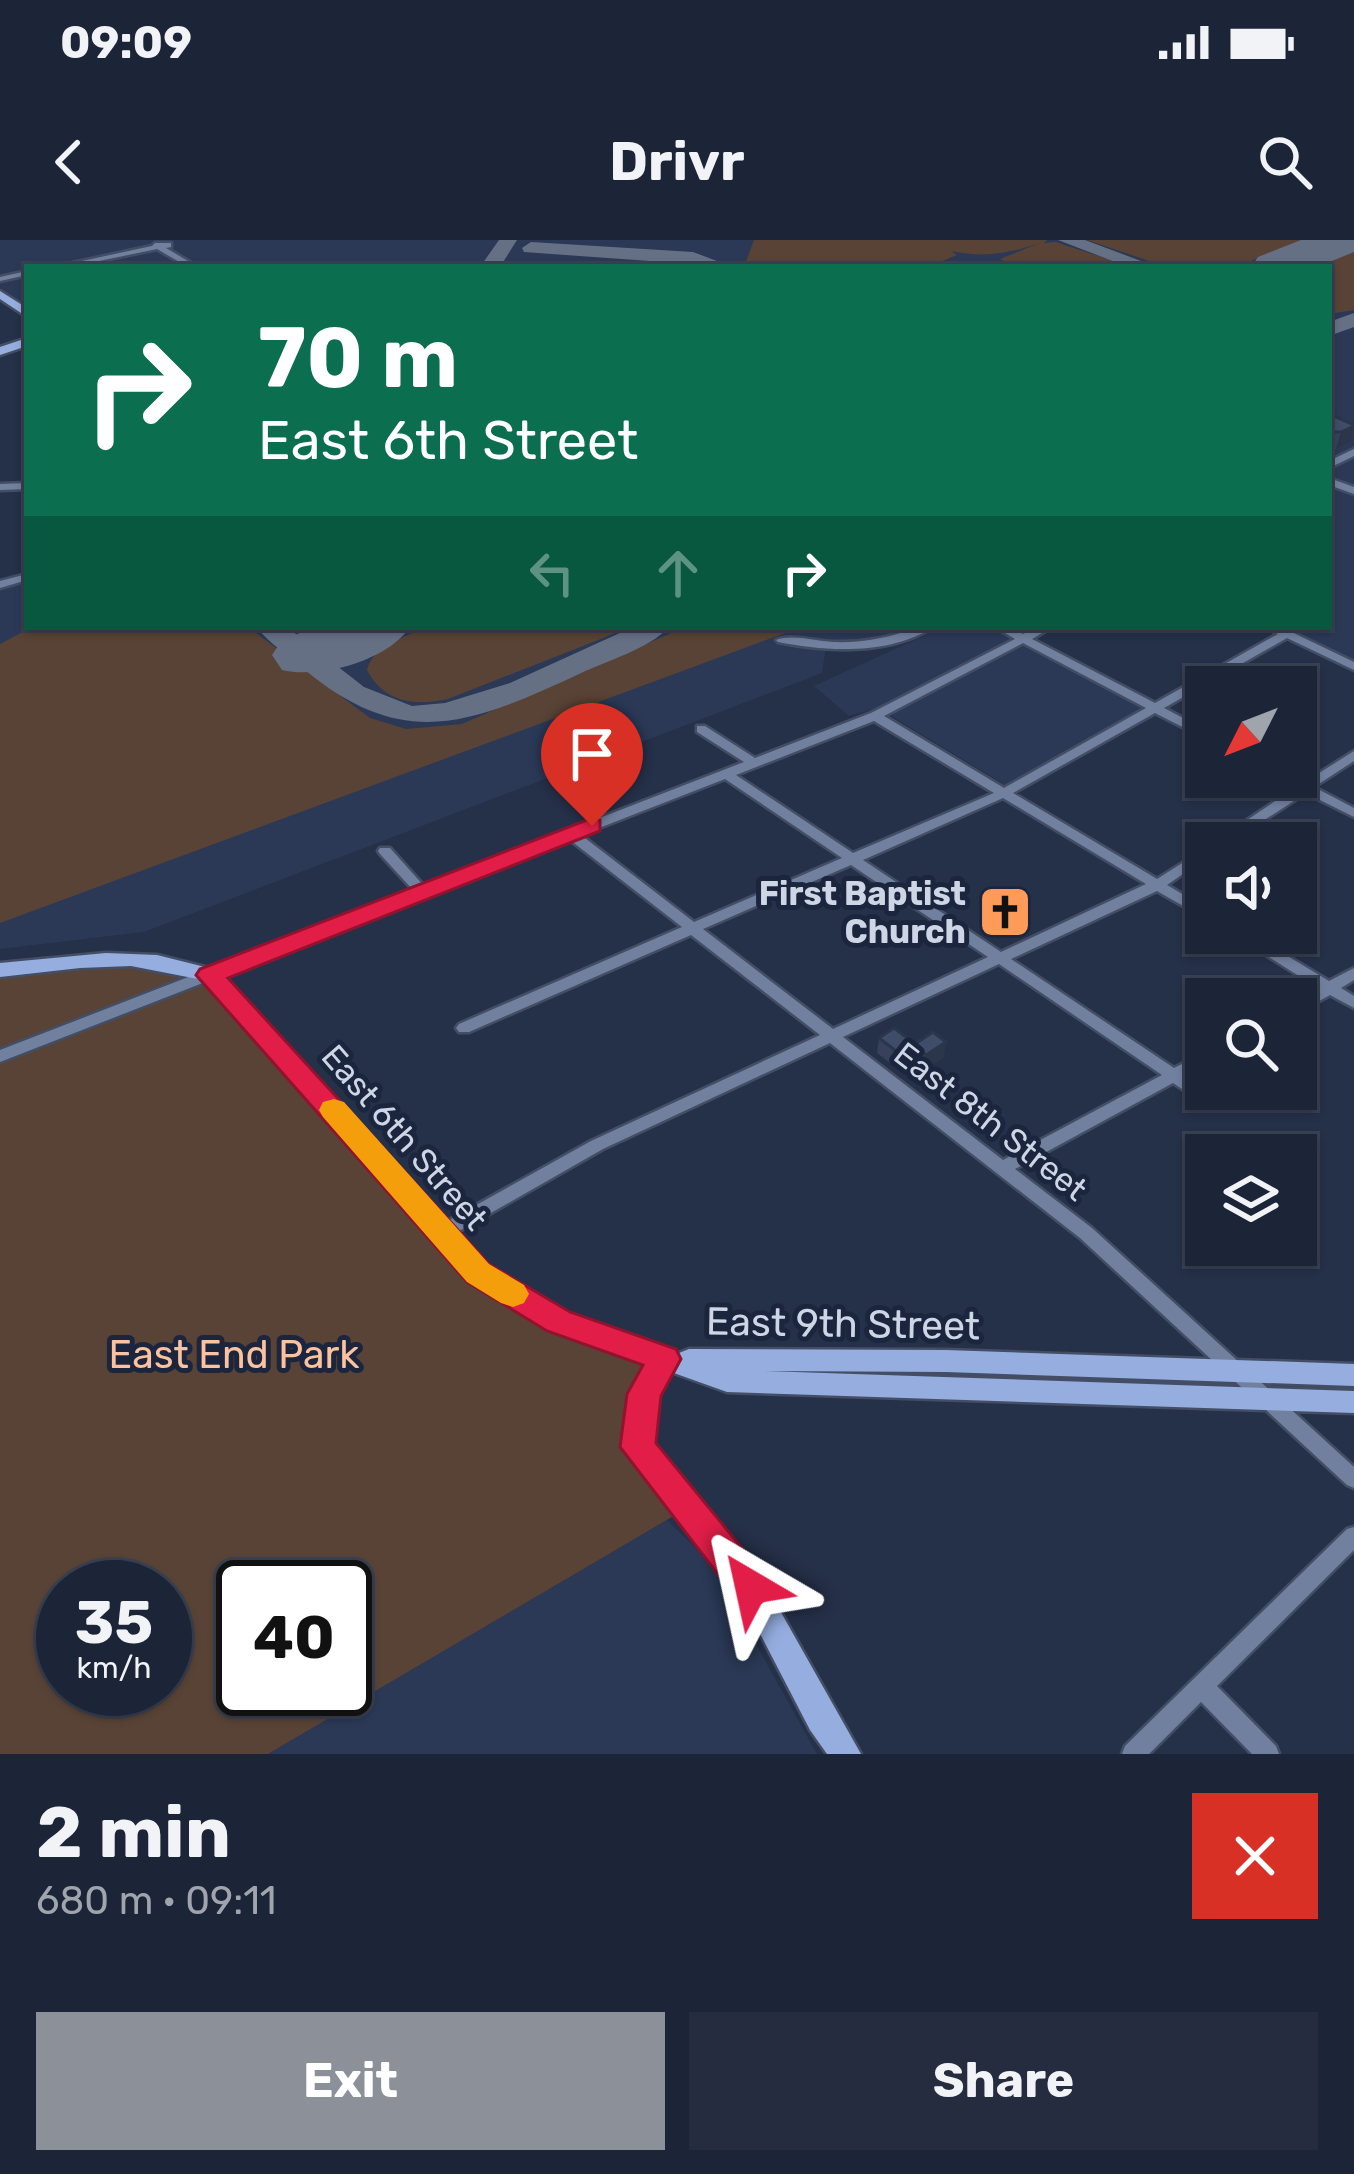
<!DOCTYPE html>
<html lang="en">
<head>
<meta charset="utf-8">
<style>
	body { margin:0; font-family:Rubik,sans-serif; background:#252c3f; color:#f1f3f6; height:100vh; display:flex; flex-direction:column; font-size:45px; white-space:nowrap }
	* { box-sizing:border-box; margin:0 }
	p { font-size:39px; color:#a0a4ad }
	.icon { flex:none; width:66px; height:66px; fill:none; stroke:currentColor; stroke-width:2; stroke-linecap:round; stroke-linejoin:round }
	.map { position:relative; height:1514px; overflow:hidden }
	.panel { display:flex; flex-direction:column; background:#1c2437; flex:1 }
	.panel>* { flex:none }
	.top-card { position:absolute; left:24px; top:24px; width:1308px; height:366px; border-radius:0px; box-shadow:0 3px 9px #0004,0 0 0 3px #3a4152; background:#0b6e4f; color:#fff; overflow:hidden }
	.needle { width:78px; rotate:228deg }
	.fabs { position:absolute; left:1185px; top:426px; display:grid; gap:24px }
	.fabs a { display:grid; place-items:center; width:132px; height:132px; border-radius:0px; background:#1c2437; box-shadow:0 3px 9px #0004,0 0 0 3px #3a4152; font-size:60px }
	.speed { position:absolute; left:36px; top:1320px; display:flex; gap:24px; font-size:60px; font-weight:700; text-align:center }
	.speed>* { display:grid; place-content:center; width:156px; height:156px; border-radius:50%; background:#1c2437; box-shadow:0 3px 9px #0004,0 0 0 3px #3a4152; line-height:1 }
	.speed small { font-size:30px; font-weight:400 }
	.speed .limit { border:6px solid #111; border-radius:18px; background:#fff; color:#111 }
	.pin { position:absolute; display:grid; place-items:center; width:102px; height:102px; color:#fff; margin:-123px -51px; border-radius:50% 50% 50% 0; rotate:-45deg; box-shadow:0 0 12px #0007 }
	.pin .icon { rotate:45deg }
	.me { position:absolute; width:132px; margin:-66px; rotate:324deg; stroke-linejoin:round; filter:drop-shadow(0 0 9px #0008) }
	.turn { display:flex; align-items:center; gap:42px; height:252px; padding:0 36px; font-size:54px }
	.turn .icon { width:156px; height:156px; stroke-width:2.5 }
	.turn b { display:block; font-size:84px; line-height:102px }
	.lanes { display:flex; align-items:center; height:114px; padding:0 36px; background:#0003; justify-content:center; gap:60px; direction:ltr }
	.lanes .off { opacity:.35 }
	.round { display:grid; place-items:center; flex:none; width:126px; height:126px; border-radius:0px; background:#252c3f }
	.headline { display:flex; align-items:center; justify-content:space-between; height:204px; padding:0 36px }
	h1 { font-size:72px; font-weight:700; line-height:90px }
	.primary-button { display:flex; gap:24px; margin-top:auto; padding:24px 36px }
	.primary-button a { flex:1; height:138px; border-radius:0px; background:#8c9099; color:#fff; font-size:48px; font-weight:700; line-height:138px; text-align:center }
	.primary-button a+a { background:#252c3f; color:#f1f3f6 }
	.status { display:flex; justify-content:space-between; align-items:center; height:84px; padding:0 60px; background:#1c2437; direction:ltr }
	.status svg { height:33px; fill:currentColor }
	header { display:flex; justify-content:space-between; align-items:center; height:156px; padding:0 36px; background:#1c2437; font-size:54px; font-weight:700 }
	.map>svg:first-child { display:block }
</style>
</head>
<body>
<div class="status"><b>09:09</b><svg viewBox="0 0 49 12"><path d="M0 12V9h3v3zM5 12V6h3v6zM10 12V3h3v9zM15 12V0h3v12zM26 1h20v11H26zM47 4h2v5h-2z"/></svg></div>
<header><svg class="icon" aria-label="back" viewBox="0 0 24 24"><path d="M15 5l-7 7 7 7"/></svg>Drivr<svg class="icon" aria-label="search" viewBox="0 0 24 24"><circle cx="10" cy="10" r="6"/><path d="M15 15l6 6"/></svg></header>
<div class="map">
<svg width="1354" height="1514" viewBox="0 0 1354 1514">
	<rect width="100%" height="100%" fill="#253049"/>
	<g fill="#2b3957">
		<polygon points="0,0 1354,0 1354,422 1279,387 1329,387 1329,27 27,27 27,76 0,54"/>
		<polygon points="27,341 27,387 919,387 895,397 826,407 822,433 144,692 0,709 0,349"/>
		<polygon points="943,387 992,387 1146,468 1007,546 878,468 849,476 814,446"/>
		<polygon points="667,1280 711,1323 817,1514 268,1514"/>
	</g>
	<g fill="#594336" fill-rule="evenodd">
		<path d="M754 0H1047L1044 3 1056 2 1131 27H1015L1000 19 1042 2C1009 14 985 18 951 11L957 15 940 22 943 27H744Z"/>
		<polygon points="1087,0 1303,0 1236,27 1167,27"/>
		<polygon points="1354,9 1354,70 1329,74 1329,27 1311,27"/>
		<polygon points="32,387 248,387 370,478 406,489 462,484 685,387 776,387 788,392 0,683 0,404"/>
		<path d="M428 387H631L448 459C415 466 384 463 367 430 374 404 405 397 428 387Z"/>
		<path d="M123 716 210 735 509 1052 665 1119 637 1207 689 1267 268 1514H0V730ZM63 1347H165V1449H63ZM243 1347H345V1449H243Z"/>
	</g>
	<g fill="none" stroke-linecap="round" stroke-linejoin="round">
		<g fill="#667085" fill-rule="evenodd">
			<polygon points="499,0 517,0 500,27 480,27"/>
			<polygon points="1058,0 1085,0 1157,27 1128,27"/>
			<polygon points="1317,0 1335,0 1331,11 1324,13 1315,7"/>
			<polygon points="531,2 693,12 733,27 524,12 522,8"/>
			<polygon points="1354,73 1354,87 1329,96 1329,82"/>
			<path d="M256 387H287L364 447 412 466 445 463 510 443 633 387H669C649 409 606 421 579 434 471 484 404 512 305 430 289 416 269 403 256 387Z"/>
		</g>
		<g fill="#667085" fill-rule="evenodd">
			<polygon points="1301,0 1354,0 1354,12 1317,27 1251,27 1258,17"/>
			<path d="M315 387H410C387 421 320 439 282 430L272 415 282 400Z"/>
		</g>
		<g stroke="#434e65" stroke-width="5">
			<g id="street">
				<polygon points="155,3 171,3 171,7 166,8 198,27 188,27 157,9 70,27 54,27 152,6"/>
				<polygon points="27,31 27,35 0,41 0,37"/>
				<polygon points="1354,209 1354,216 1329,228 1329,221"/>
				<polygon points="1329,238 1354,247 1354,254 1329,245"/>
				<polygon points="27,243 27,249 0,250 0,244"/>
				<polygon points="27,334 27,340 0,348 0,341"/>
				<path d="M918 387H934C889 415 828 412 778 402L776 400C792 394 815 401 833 402 862 403 890 398 918 387Z"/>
				<path d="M995 387H1010L1023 394 1037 387H1052L1032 399 1155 463 1278 394 1266 387H1281L1354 422V430L1287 398 1164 468 1206 490V499L1155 473 1013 553 1157 639 1206 608V618L1167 645 1206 668V679L1157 651 1011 719 1174 828 1206 812V825L1186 836 1218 857 1220 861 1218 865H1206L1173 843 1015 929 1092 988 1354 1227V1248L1347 1245 1080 998 830 803 603 909 447 998 441 1000 435 998 432 993 435 988 591 901 820 795 691 695 469 792H459L456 788 459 784 682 687 570 600 0 822V810L413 650 380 614 378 611 380 608H390L424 646 744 522 697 492V486H705L755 518 871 473 1015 399ZM1023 403 1146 468 1004 548 884 476ZM874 481 994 553 853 613 736 535ZM725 539 842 618 694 682 581 595ZM1003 558 1146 644 1001 712 863 620ZM851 625 988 717 833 789 703 689ZM999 724 1162 835 1003 920 843 797Z"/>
				<polygon points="1354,511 1354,521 1314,547 1354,568 1354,577 1306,553 1229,603 1213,603 1296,547 1280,537 1296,537 1305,542"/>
				<polygon points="1231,693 1249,693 1329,741 1354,728 1354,740 1341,748 1354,756 1354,768 1330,755 1296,774 1296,762 1318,748"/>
				<polygon points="1354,1287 1354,1310 1217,1446 1276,1506 1279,1514 1252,1514 1201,1462 1149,1514 1122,1514 1125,1506 1347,1289"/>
			</g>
		</g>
		<g stroke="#434e65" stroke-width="5">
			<g id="secondary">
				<polygon points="0,51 27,68 27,77 0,59"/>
				<polygon points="27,98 27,106 0,115 0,107"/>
				<polygon points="106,713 157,715 217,730 487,1026 567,1075 679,1113 689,1109 946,1110 1354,1124 1354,1146 946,1132 765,1131 1354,1151 1354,1173 727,1152 671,1132 657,1156 651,1204 761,1337 861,1514 827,1514 810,1490 741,1357 623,1207 631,1154 648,1124 549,1089 469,1040 203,740 131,726 80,728 0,737 0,723"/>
			</g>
		</g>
		<use href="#street" fill="#71809f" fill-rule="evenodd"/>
		<use href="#secondary" fill="#95addf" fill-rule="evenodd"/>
	</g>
	<g fill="#36425b">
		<polygon points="1329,174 1351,202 1336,209 1329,209"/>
		<polygon points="879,798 944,817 924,830 917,824 903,833 877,813"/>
	</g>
	<g fill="#2c364a">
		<polygon points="1354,186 1351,202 1336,209 1341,192"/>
		<polygon points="946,802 944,817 924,830 926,815"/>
		<polygon points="919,809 917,824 903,833 905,818"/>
	</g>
	<g fill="#3f4d6a" stroke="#2c364a" stroke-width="3">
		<polygon points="1329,174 1354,185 1354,186 1341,192 1329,192"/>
		<polygon points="894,788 915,804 933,792 946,802 926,815 919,809 905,818 879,798"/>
	</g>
	<polygon fill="#e11d48" stroke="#92132f" stroke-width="3" points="592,578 600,580 600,591 228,738 489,1024 570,1072 676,1109 681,1119 661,1156 656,1203 764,1335 769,1347 764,1359 751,1365 737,1359 620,1207 627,1154 643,1125 547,1091 467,1042 196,735 200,729"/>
	<polygon fill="#f59e0b" points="334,859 344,862 489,1024 524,1045 529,1054 524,1063 513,1067 501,1063 467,1042 323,877 319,870 323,862"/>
	<defs>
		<g id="church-square" transform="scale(2.7)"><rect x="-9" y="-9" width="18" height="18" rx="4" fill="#fe9b59" stroke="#1b263e"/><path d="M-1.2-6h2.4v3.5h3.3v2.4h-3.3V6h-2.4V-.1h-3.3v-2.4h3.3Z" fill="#111"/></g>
	</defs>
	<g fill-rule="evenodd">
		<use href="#church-square" x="1005" y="672"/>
	</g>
	<g text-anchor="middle" stroke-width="10" stroke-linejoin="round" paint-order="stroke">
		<g font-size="33" font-weight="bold" fill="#ced5e5" stroke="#1b263e" text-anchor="end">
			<text x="966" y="665">First Baptist<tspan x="966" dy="38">Church</tspan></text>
		</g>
		<g font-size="33" fill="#ced5e5" stroke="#1b263e">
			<text transform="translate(991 881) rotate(38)" y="12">East 8th Street</text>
			<text transform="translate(405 897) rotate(49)" y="12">East 6th Street</text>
		</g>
		<g font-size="39" fill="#ced5e5" stroke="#1b263e">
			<text transform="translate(843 1083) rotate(1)" y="14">East 9th Street</text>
		</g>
		<g font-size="39" fill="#fcc19d" stroke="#1b263e">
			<text x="234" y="1128">East End Park</text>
		</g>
	</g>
</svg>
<div class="fabs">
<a><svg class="needle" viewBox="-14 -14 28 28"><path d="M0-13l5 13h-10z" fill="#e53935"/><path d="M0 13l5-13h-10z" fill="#a0a4ad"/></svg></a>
<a><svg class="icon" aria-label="sound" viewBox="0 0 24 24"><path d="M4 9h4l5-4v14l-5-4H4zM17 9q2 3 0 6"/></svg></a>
<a><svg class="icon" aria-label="search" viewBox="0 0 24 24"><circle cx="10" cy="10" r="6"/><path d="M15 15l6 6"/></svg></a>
<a><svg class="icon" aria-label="layers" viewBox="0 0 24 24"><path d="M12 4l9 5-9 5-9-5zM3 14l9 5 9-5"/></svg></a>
</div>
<div class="speed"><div>35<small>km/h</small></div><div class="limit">40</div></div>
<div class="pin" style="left:592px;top:586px;background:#d93025"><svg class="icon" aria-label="arrive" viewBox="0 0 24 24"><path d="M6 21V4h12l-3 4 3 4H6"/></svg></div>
<svg class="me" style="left:751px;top:1347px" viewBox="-20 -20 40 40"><path d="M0-17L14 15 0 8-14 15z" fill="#e11d48" stroke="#fff" stroke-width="4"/></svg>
<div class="top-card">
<div class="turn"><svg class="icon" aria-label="right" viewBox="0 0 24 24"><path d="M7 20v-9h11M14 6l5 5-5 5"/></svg><div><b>70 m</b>East 6th Street</div></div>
<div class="lanes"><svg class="icon off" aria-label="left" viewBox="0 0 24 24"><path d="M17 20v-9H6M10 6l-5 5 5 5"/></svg><svg class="icon off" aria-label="ahead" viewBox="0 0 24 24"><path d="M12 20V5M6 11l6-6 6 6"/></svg><svg class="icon" aria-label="right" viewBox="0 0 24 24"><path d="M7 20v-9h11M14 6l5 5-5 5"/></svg></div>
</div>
</div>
<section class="panel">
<div class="headline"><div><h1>2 min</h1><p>680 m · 09:11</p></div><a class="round" style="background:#d93025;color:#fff"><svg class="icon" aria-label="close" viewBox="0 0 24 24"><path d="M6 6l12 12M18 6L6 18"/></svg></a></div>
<div class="primary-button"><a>Exit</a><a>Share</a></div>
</section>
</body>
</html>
